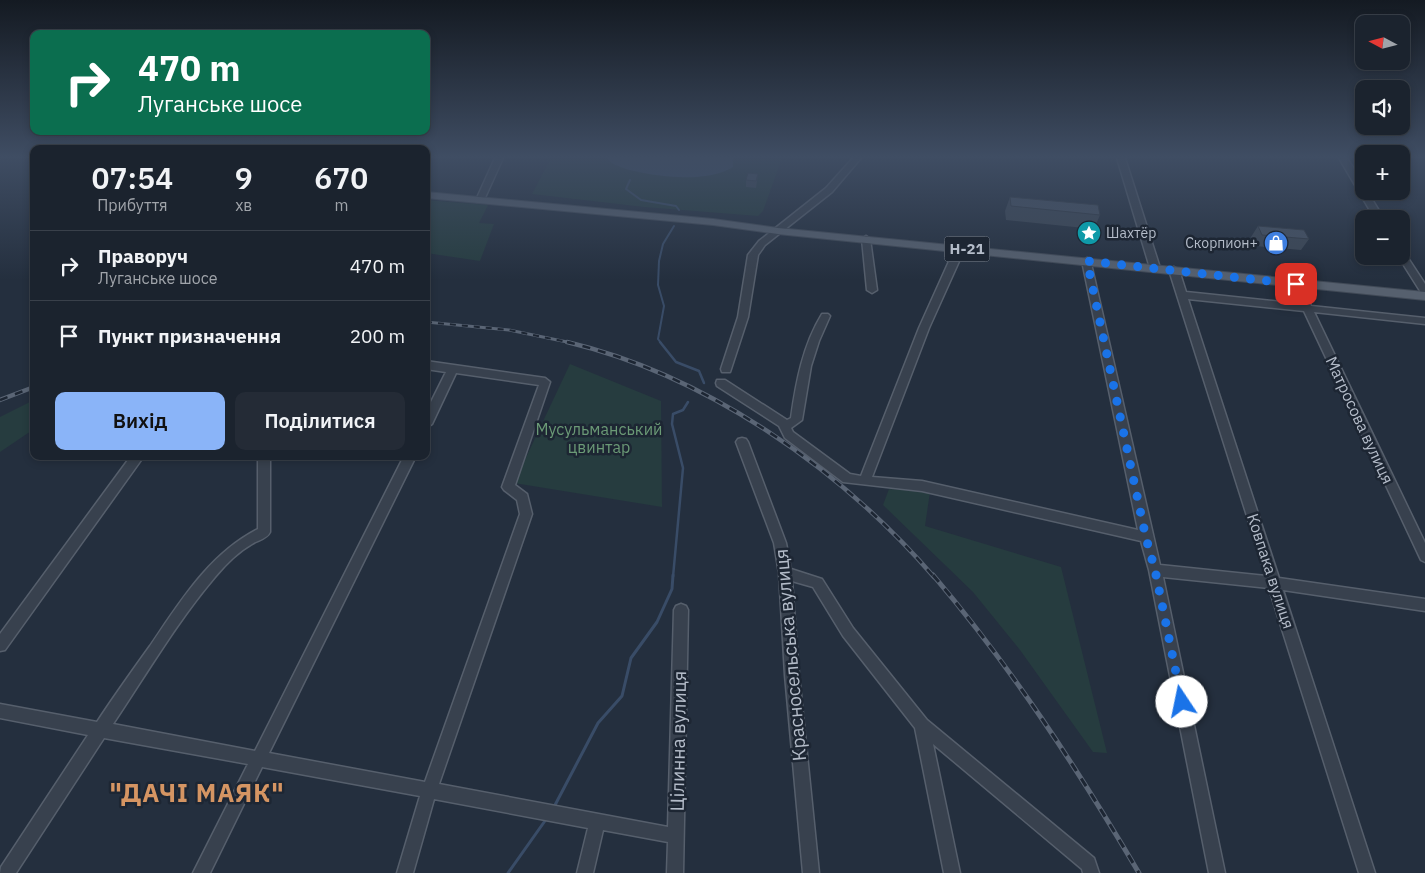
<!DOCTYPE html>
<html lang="uk">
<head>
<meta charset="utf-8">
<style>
	body { margin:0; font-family:"IBM Plex Sans",sans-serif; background:#242b36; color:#f1f3f6; height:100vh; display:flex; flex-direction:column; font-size:19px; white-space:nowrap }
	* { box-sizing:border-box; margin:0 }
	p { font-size:16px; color:#a0a4aa }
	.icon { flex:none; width:28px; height:28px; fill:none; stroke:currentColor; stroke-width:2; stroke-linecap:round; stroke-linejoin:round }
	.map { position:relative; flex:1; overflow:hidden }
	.details { position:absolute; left:30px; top:145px; width:400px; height:315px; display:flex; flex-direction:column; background:#1b232e; border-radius:10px; box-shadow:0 2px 8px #0003,0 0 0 1px #39404a }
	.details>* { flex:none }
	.banner { position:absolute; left:30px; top:30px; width:400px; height:105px; border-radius:10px; box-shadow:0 2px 8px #0003,0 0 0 1px #39404a; background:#0b6e4f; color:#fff; overflow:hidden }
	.needle { width:32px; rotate:277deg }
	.controls { position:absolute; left:1355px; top:15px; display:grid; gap:10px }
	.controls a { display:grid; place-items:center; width:55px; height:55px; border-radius:10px; background:#1b232e; box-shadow:0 2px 8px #0003,0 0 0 1px #39404a; font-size:25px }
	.pin { position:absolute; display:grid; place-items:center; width:42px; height:42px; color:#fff; margin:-21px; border-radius:10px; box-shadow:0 2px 8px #0006 }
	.me { position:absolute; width:55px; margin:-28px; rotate:349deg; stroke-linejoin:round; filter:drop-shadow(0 0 4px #0008) }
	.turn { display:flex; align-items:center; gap:18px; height:105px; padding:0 25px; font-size:22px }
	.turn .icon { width:65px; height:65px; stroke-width:2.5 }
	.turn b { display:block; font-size:35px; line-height:42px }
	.eta { display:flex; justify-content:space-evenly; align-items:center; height:85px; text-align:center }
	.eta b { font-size:30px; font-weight:600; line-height:35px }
	.primary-button { display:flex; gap:10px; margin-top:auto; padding:10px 25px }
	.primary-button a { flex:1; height:58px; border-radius:10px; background:#8ab4f8; color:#111; font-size:20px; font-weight:600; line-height:58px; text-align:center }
	.primary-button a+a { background:#242b36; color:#f1f3f6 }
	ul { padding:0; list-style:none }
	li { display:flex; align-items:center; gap:15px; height:70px; padding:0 25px; border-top:1px solid #39404a }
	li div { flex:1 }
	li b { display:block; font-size:19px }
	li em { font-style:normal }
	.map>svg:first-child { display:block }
</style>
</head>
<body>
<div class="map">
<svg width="1425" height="873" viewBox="0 0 1425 873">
	<rect width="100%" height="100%" fill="#242f3e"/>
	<g fill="#263c3f">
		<polygon points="551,158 782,158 763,211 758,216 644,207 532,194"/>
		<polygon points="426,200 488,205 479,223 494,224 480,261 426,253"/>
		<polygon points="570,364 661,401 662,507 514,483"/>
		<polygon points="34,400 34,429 0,452 0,417"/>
		<polygon points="889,489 930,492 925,526 1061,567 1107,753 1093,752 1020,650 973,592 883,505"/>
	</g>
	<path fill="#394c67" d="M607 158H733V167C721 174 709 176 696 177 679 179 615 173 607 158Z"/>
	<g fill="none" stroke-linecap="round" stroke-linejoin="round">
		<g stroke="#394c67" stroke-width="2">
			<polyline points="630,180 626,189 641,200 676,206 679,210"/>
			<polyline points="661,343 658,339 664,306 658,285 659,261 663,244 674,226"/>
		</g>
		<g stroke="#394c67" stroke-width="2.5">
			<polyline points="660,342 676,362 699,371 704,383"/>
			<polyline points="673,577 683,468 672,424 673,414 683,410 688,402"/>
		</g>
		<g stroke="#394c67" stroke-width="3">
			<polyline points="554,807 598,723 622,696 631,658 657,622 672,589 673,575"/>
			<polyline points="508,873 547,818"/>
		</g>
		<g stroke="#565f6c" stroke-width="3">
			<g id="minor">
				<polygon points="495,158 503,158 484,200 483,202 477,202 476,200"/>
				<polygon points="853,158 861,158 832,192 765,245 758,255 748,317 731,369 730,372 722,372 721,369 738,317 748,255 759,241 826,188"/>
				<polygon points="1117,158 1125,158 1160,268 1158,270 1152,270 1150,268"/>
				<polygon points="1339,158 1347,158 1364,185 1364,191 1367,191 1384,219 1375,219"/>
				<polygon points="866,236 870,239 877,290 872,293 867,290 862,239"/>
				<path d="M960 245 965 248 929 328 872 477 922 481 1138 530 1082 261 1087 258 1090 259 1160 565 1266 576 1169 270 1171 268 1174 267 1179 270 1186 292 1301 304 1291 284 1296 281 1301 284 1311 306 1425 318V324L1314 312 1425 543V562L1421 560 1304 311 1188 299 1279 578 1425 599V611L1283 590 1375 873H1359L1269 588 1163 577 1225 873H1209L1149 570 1141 541 922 491 843 482 785 438 779 426 717 386 716 383 717 380H725L787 420 791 418C796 382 803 345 822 314H828L830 316 819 341 811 366 802 420 791 428 793 432 850 474 861 476 919 328 955 248Z"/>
				<polygon points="1401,251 1404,252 1425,284 1425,295 1422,294 1398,256 1401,256"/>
				<path d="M426 361 545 378 550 382 515 485 527 494 532 514 439 784 668 827 674 610 676 606 681 604 686 606 688 610 683 873H667L668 842 603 830 593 873H577L588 828 434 799 413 873H397L420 796 262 767 210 873H193L248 764 104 738 16 873H0L1 867 88 735 0 718V704L97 722C114 696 132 671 150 646 180 602 209 554 258 529V456H270V532C267 539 258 540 252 544 238 552 225 565 215 577 176 623 146 675 113 724L255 751 404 456H416L269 753 425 782 520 514 517 500 504 490 502 487 539 385 456 373 432 424 426 428V412L446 372 426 369Z"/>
				<polygon points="742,438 746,439 748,442 786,543 791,569 822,579 853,628 927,720 1094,858 1099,873 1083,873 1082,869 933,744 960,873 944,873 915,728 843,636 813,587 792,581 799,675 819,873 803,873 785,675 779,573 774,543 736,442 738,439"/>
				<polygon points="131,456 144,456 5,650 0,651 0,634"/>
			</g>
		</g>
		<g stroke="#414a57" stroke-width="2">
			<polygon id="major" points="426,192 713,219 778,228 1425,292 1425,300 778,234 713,225 426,198"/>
		</g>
		<use href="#minor" fill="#38414e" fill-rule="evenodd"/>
		<use href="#major" fill="#56606e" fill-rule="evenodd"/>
		<g stroke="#5a6575" stroke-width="3">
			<polyline id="rail-far2" points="426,322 509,330 572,343"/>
		</g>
		<g stroke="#5a6575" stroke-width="4.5">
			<g id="rail-far1">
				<path d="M567 342C706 375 841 469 934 577"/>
				<polyline points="0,400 34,387"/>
			</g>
		</g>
		<g stroke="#5a6575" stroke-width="5">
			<path id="rail" d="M933 575C1012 668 1077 768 1139 873"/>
		</g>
		<use href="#rail-far2" stroke="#1d2633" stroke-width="2" stroke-dasharray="6" stroke-linecap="butt"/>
		<use href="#rail-far1" stroke="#1d2633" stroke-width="2.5" stroke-dasharray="8" stroke-linecap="butt"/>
		<use href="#rail" stroke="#1d2633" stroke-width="3" stroke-dasharray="9" stroke-linecap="butt"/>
	</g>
	<g fill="#3b4654">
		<polygon points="758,174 756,188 746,187 746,180"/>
		<polygon points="1010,197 1100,215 1094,229 1006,220 1005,211"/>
		<polygon points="1258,226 1309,239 1301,250 1255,246 1251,237"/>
	</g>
	<g fill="#455162" stroke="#303945">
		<polygon points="748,173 758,174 756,181 746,180"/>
		<polygon points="1010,197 1098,205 1100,215 1011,206"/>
		<polygon points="1258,226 1304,230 1309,239 1262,235"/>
	</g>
	<linearGradient id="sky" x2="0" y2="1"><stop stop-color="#141a22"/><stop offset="0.56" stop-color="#3f4d63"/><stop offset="1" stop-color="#3f4d63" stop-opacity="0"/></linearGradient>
	<rect width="1425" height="280" fill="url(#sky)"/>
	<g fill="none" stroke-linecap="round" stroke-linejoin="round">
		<polyline stroke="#1a73e8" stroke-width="9" stroke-dasharray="0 16.2" points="1182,702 1155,570 1146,538 1087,261 1296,284"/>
	</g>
	<defs>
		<g id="sight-disc" transform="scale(1.25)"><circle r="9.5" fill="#0f9aa8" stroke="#1d2633"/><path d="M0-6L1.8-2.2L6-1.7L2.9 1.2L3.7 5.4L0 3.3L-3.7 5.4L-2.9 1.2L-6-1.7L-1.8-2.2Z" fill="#fff"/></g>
		<g id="shop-disc" transform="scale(1.25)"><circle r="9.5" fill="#3f7fe0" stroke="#1d2633"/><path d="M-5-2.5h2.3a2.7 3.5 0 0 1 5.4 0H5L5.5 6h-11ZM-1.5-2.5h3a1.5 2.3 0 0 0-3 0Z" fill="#fff"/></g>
	</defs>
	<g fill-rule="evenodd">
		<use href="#sight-disc" x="1089" y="233"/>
		<use href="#shop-disc" x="1276" y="243"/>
	</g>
	<g text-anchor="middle" stroke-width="5" stroke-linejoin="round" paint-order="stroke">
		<g font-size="14" fill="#b4bcc9" stroke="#1d2633" text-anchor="start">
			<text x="1106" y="238">Шахтёр</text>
			<text x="1258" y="248" text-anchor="end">Скорпион+</text>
		</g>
		<rect fill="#1d2633" stroke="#878f9c" stroke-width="1" x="944.5" y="236.5" width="45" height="25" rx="4"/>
		<g font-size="15" font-weight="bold" fill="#b4bcc9">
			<text x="967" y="254">Н-21</text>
		</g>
		<g font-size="16" fill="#b4bcc9" stroke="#1d2633">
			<text transform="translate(1360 420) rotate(65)" y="6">Матросова вулиця</text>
			<text transform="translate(1271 571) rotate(72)" y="6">Ковпака вулиця</text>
		</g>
		<g font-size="16" fill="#6b9a76" stroke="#1d2633">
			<text x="599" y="435">Мусульманський<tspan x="599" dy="18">цвинтар</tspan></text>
		</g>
		<g font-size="19" fill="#b4bcc9" stroke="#1d2633">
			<text transform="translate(790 655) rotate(-95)" y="7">Красносельська вулиця</text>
			<text transform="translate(678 741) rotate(-89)" y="7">Цілинна вулиця</text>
		</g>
		<g font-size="25" font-weight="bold" letter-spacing="1" fill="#d59563" stroke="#1d2633">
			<text x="197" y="802">"ДАЧІ МАЯК"</text>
		</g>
	</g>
</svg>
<div class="controls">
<a><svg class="needle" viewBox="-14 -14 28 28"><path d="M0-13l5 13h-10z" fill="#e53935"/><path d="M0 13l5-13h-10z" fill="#a0a4aa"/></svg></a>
<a><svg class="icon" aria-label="sound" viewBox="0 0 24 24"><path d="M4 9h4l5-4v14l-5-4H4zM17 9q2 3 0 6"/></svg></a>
<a>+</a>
<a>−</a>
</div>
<div class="pin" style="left:1296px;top:284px;background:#d93025"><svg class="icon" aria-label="arrive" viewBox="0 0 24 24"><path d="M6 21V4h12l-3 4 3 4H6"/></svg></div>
<svg class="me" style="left:1182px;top:702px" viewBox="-20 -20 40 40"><circle r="19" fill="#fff"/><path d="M0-13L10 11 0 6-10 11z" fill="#1a73e8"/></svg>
<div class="banner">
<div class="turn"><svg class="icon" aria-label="right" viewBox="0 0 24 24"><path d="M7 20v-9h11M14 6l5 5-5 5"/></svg><div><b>470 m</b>Луганське шосе</div></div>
</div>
<section class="details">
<div class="eta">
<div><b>07:54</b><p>Прибуття</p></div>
<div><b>9</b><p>хв</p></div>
<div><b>670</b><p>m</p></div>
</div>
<ul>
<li><svg class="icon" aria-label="right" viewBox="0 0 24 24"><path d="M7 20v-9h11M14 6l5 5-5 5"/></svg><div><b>Праворуч</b><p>Луганське шосе</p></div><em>470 m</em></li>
<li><svg class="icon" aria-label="arrive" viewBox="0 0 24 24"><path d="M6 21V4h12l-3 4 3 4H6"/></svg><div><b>Пункт призначення</b></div><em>200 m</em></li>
</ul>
<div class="primary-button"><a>Вихід</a><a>Поділитися</a></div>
</section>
</div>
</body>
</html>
